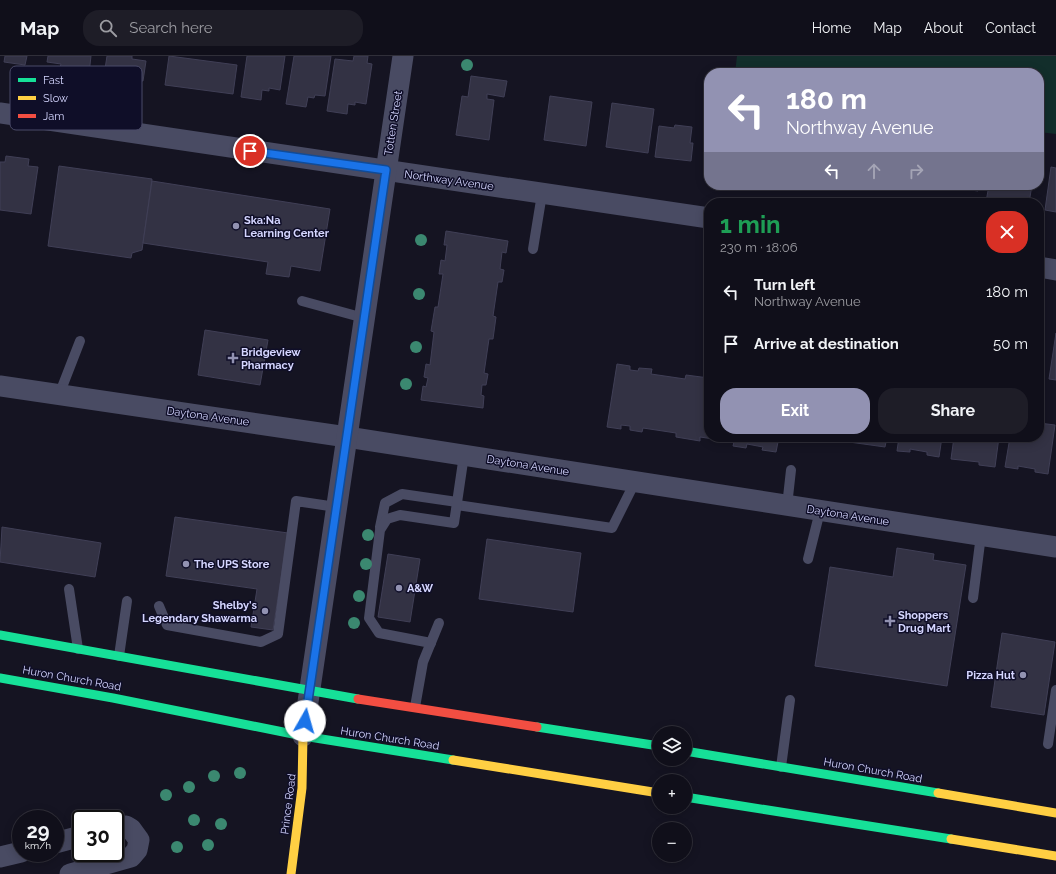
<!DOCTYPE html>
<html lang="en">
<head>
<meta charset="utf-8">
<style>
	body { margin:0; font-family:Raleway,sans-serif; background:#1e1d27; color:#f1f3f6; height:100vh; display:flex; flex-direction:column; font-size:15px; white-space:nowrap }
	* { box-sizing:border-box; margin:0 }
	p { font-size:13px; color:#9c9ca2 }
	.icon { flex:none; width:22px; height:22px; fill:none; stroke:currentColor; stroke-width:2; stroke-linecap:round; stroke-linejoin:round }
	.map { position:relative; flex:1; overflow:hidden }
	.panel { position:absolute; left:704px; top:142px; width:340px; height:244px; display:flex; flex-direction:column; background:#100f1a; border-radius:16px; box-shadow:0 2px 10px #0003,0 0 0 1px #302f39 }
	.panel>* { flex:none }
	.top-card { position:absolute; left:704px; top:12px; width:340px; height:122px; border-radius:16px; box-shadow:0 2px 10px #0003,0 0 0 1px #302f39; background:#9292b2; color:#fff; overflow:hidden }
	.controls { position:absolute; left:652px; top:670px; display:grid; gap:8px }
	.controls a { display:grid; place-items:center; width:40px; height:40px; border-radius:50%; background:#100f1a; box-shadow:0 2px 10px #0003,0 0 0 1px #302f39; font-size:20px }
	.speed { position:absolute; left:12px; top:754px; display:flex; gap:8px; font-size:20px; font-weight:700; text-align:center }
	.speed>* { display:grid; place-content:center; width:52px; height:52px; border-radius:50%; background:#100f1a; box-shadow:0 2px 10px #0003,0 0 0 1px #302f39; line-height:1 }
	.speed small { font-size:10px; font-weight:400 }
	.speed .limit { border:2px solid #111; border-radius:6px; background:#fff; color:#111 }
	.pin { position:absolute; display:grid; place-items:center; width:34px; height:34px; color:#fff; margin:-17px; border:2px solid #fff; border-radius:50%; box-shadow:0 1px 4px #0007 }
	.me { position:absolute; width:44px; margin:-22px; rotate:7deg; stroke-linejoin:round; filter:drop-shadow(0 0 3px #0008) }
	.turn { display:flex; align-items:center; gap:14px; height:84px; padding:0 16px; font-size:18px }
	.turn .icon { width:52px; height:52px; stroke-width:2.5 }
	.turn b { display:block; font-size:28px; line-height:34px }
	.lanes { display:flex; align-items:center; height:38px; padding:0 16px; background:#0003; justify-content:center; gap:20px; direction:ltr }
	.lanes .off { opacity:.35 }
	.round { display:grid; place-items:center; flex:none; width:42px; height:42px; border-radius:16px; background:#1e1d27 }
	.headline { display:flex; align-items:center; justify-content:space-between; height:68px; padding:0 16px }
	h1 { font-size:24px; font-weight:700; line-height:30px; color:#1e9e55 }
	.primary-button { display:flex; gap:8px; margin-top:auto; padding:8px 16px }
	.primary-button a { flex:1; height:46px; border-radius:16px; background:#9292b2; color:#fff; font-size:16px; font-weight:700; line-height:46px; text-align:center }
	.primary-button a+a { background:#1e1d27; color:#f1f3f6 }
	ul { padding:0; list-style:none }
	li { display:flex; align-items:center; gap:12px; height:52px; padding:0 16px }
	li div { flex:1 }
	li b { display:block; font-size:15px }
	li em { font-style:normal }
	header { display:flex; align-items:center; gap:24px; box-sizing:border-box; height:56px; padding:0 20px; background:#100f1a; border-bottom:1px solid #302f39 }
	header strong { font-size:19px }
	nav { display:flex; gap:22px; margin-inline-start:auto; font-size:14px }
	.search { width:280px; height:36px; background:#1e1d27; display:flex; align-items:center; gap:10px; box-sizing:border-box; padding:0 14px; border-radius:16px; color:#9c9ca2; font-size:15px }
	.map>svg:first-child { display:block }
</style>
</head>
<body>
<header>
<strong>Map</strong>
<div class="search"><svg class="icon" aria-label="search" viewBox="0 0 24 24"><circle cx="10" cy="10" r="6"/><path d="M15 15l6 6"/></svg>Search here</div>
<nav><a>Home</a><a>Map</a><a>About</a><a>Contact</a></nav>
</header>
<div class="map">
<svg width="1056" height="818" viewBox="0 0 1056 818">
	<rect width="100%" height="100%" fill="#151422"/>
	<polygon fill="#122e2b" points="737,0 1056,0 1056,78 1039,76 1039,17 735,17"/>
	<g fill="#333244" stroke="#403f56">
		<polygon points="5,0 27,0 25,9 4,6"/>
		<polygon points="48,0 91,0 89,18 65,14 65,12 60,11 61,8 47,6"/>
		<polygon points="107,0 132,0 132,3 146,5 143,25 121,22 122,18 118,17 118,15 105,13"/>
		<polygon points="169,0 237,9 233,38 165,29"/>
		<polygon points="247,0 285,0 280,34 269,32 269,35 262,34 261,44 241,41"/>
		<polygon points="294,0 331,0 325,40 315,39 314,42 308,41 306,51 286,48"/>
		<polygon points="354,0 368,0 367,7 372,8 366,48 355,46 355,49 348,48 347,58 327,55 335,3 353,5"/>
		<polygon points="471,20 507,25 504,41 487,38 487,43 494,44 489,84 456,79 462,40 468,41"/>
		<polygon points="550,40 592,46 586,90 544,84"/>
		<polygon points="612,47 654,53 648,97 606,91"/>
		<polygon points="675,69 692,71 690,87 693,87 691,105 655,101 659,70 674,72"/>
		<polygon points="6,100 29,103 28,110 38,111 31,158 0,154 0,106 5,106"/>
		<polygon points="59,110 152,123 142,194 132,197 131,202 48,190"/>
		<polygon points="1051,111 1056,112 1056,156 1045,154"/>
		<polygon points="152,125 330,153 320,215 291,210 289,221 266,218 268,206 143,187"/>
		<polygon points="937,129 979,129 978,135"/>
		<polygon points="989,129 1032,129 1029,147 986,146"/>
		<polygon points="446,175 508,185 506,197 502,196 500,213 504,214 502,226 498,226 493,260 496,261 493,283 489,283 484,317 488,318 486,329 482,329 481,339 484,340 483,352 421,344 423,330 426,331 428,322 424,321 426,308 430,309 434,276 431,275 435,251 438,251 443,218 439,218 441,204 445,205 447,189 444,189"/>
		<polygon points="1039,271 1044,272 1039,306"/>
		<polygon points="205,274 268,284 260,329 198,319"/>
		<polygon points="1056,277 1056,324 1049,323"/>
		<polygon points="617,308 630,310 630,314 638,315 639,312 652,313 651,318 685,323 686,319 709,322 709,381 779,381 776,396 762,394 763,391 747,388 746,392 733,390 734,386 700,381 700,385 676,381 676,377 643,372 642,376 630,374 630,370 621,369 621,373 607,371"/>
		<polygon points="1039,367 1055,369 1048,418 1035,416 1035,413 1018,410 1018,413 1005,411 1010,381 1039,381"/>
		<polygon points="843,381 887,381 885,391 842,385"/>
		<polygon points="899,381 942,381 939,401 927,399 927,396 910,393 910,396 897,395"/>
		<polygon points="954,381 999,381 995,411 979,409 979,406 951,403"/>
		<polygon points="175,461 288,477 273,574 251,571 257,533 166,520"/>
		<polygon points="2,471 101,487 95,521 0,506"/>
		<polygon points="487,483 581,497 573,556 479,543"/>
		<polygon points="897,492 934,498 933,504 966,509 947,630 815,610 830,511 893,521"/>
		<polygon points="388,498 420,503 410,566 378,561"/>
		<polygon points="1002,577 1055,586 1044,659 991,651"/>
	</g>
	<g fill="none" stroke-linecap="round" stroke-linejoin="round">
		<g stroke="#494b63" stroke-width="10">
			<polyline points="533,193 542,138"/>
			<polyline points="302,245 364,262"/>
			<polyline points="59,339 80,285"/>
			<polyline points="457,449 612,472 635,426"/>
			<polyline points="787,450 791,414"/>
			<polyline points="380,471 385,447 402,438 457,446"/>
			<polyline points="808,503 820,455"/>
			<polyline points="69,533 78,593"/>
			<polyline points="973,542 981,479"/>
			<polyline points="159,550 167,569 261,586 278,578 296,445 336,451"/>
			<polyline points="431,587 379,577 369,562 380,474 387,463 400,459 454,467 464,399"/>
			<polyline points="119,600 127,545"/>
			<polyline points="415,651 423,606 439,567"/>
			<polyline points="1048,688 1056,634"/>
			<polyline points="781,711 790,644"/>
		</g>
		<g stroke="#494b63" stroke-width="21">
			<polyline points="0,57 709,162"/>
			<polyline points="1039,211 1056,214"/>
			<polyline points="0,330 347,381 1056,491"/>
			<polyline points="303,680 403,0"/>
			<polyline points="55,787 81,780"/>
			<polyline points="0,801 21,796"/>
			<polyline points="70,818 131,801 137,794 139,784 131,773 126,770 115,772"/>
		</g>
		<g stroke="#16e098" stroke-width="9">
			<polyline points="0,579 358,643"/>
			<polyline points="0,622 113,642 303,680 453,704"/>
			<polyline points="537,671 659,690"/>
			<polyline points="685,695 938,737"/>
			<polyline points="685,741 951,783"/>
		</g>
		<g stroke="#ffcf43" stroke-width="9">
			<polyline points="453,704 659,737"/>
			<polyline points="938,737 1056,757"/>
			<polyline points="951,783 1056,800"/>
			<polyline points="291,818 302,732 303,680"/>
		</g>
		<polyline stroke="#f24e42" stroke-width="9" points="358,643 537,671"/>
	</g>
	<g fill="#3b8870">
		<circle cx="467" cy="9" r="6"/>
		<circle cx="421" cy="184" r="6"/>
		<circle cx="419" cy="238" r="6"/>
		<circle cx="416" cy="291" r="6"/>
		<circle cx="406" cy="328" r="6"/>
		<circle cx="368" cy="479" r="6"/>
		<circle cx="366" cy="508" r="6"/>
		<circle cx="359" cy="540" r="6"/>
		<circle cx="354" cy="567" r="6"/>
		<circle cx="240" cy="717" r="6"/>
		<circle cx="214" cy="720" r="6"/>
		<circle cx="189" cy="731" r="6"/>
		<circle cx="166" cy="739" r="6"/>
		<circle cx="194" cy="764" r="6"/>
		<circle cx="221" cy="768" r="6"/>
		<circle cx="208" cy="789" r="6"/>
		<circle cx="177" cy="791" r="6"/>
	</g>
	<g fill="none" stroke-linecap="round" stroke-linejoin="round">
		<g stroke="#114b97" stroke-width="10">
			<polyline id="route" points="250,95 386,114 305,665"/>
		</g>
		<use href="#route" stroke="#1a73e8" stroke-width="7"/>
	</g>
	<g fill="#9292b2" stroke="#0f0e28" stroke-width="1.5">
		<circle cx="236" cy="170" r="4"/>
		<path d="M231 296h4v4h4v4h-4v4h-4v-4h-4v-4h4z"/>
		<circle cx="186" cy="508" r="4"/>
		<circle cx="399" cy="532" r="4"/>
		<circle cx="265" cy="555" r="4"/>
		<path d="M888 559h4v4h4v4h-4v4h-4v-4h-4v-4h4z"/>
		<circle cx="1023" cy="619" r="4"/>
	</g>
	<g text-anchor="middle" stroke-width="3" stroke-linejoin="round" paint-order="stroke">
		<g font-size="11" fill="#d5d6ff" stroke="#0f0e28">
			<text transform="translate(393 67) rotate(-81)" y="4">Totten Street</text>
			<text transform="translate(449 124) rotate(8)" y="4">Northway Avenue</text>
			<text transform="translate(208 360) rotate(8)" y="4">Daytona Avenue</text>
			<text transform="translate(528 409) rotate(9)" y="4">Daytona Avenue</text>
			<text transform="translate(848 459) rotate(9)" y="4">Daytona Avenue</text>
			<text transform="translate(72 622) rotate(10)" y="4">Huron Church Road</text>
			<text transform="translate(390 682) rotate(9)" y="4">Huron Church Road</text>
			<text transform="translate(873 714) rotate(10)" y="4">Huron Church Road</text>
			<text transform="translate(288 748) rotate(-83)" y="4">Prince Road</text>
		</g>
		<g font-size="11" font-weight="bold" fill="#d5d6ff" stroke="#0f0e28" text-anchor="start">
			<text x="244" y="168">Ska:Na<tspan x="244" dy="13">Learning Center</tspan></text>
			<text x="241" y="300">Bridgeview<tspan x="241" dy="13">Pharmacy</tspan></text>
			<text x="194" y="512">The UPS Store</text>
			<text x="407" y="536">A&amp;W</text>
			<text x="257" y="553" text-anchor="end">Shelby's<tspan x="257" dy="13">Legendary Shawarma</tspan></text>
			<text x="898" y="563">Shoppers<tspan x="898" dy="13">Drug Mart</tspan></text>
			<text x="1015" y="623" text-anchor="end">Pizza Hut</text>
		</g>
	</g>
	<rect x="10" y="10" width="132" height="64" rx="6" fill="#0f0e28" stroke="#4a4a68" stroke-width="1"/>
	<rect x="18" y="22" width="18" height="4" fill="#16e098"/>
	<rect x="18" y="40" width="18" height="4" fill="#ffcf43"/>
	<rect x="18" y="58" width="18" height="4" fill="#f24e42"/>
	<g font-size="11" fill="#d5d6ff">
		<text x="43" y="28">Fast</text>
		<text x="43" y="46">Slow</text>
		<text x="43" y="64">Jam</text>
	</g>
</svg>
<div class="controls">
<a><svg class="icon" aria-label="layers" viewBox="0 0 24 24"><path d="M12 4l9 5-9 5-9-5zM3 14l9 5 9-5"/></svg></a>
<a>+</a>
<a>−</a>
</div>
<div class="speed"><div>29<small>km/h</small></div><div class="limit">30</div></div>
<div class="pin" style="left:250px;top:95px;background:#d93025"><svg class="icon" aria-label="arrive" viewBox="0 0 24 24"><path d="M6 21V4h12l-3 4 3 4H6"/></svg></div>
<svg class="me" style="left:305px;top:665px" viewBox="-20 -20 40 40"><circle r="19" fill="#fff"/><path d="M0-13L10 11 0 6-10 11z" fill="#1a73e8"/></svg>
<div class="top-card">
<div class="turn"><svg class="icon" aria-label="left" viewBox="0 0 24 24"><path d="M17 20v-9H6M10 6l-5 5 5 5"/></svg><div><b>180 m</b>Northway Avenue</div></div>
<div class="lanes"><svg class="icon" aria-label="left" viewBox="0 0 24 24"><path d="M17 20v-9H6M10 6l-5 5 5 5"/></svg><svg class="icon off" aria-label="ahead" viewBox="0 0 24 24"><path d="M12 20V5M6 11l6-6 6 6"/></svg><svg class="icon off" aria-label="right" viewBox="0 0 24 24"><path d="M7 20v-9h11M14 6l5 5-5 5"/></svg></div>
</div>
<section class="panel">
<div class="headline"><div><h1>1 min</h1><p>230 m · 18:06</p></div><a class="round" style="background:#d93025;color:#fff"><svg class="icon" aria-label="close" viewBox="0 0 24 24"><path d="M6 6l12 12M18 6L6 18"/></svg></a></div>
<ul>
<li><svg class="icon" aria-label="left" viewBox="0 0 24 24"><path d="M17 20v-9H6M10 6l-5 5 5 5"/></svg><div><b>Turn left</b><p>Northway Avenue</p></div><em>180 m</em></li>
<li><svg class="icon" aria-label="arrive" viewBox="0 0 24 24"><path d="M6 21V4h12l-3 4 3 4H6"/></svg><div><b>Arrive at destination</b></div><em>50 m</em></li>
</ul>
<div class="primary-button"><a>Exit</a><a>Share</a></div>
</section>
</div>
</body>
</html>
